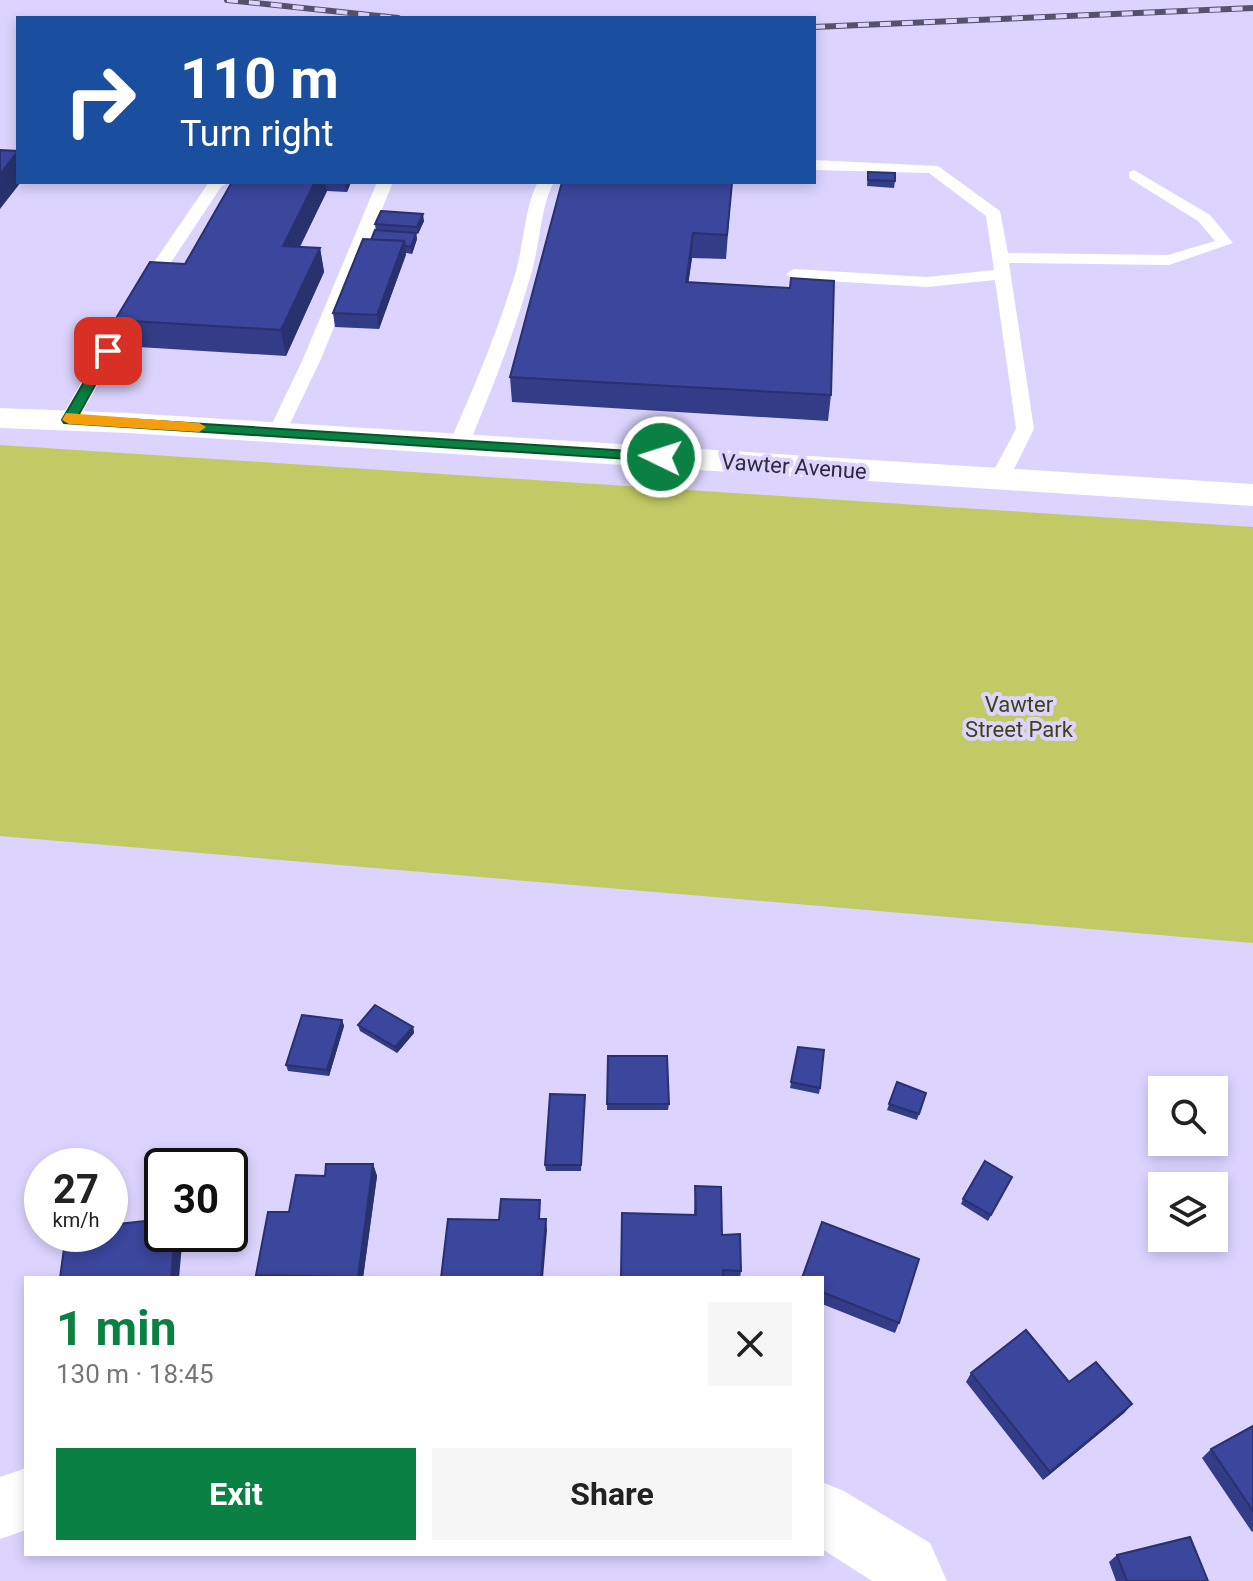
<!DOCTYPE html>
<html lang="en">
<head>
<meta charset="utf-8">
<style>
	body { margin:0; font-family:Roboto,sans-serif; background:#f6f6f6; color:#222; height:100vh; display:flex; flex-direction:column; font-size:30px; white-space:nowrap }
	* { box-sizing:border-box; margin:0 }
	p { font-size:26px; color:#767676 }
	.icon { flex:none; width:44px; height:44px; fill:none; stroke:currentColor; stroke-width:2; stroke-linecap:round; stroke-linejoin:round }
	.map { position:relative; flex:1; overflow:hidden }
	.panel { position:absolute; left:24px; top:1276px; width:800px; height:280px; display:flex; flex-direction:column; background:#fff; border-radius:0px; box-shadow:0 4px 12px #0003 }
	.panel>* { flex:none }
	.hud { position:absolute; left:16px; top:16px; width:800px; height:168px; border-radius:0px; box-shadow:0 4px 12px #0003; background:#1a4fa0; color:#fff; overflow:hidden }
	.fabs { position:absolute; left:1148px; top:1076px; display:grid; gap:16px }
	.fabs a { display:grid; place-items:center; width:80px; height:80px; border-radius:0px; background:#fff; box-shadow:0 4px 12px #0003; font-size:40px }
	.speed { position:absolute; left:24px; top:1148px; display:flex; gap:16px; font-size:40px; font-weight:700; text-align:center }
	.speed>* { display:grid; place-content:center; width:104px; height:104px; border-radius:50%; background:#fff; box-shadow:0 4px 12px #0003; line-height:1 }
	.speed small { font-size:20px; font-weight:400 }
	.speed .limit { border:4px solid #111; border-radius:12px; background:#fff; color:#111 }
	.pin { position:absolute; display:grid; place-items:center; width:68px; height:68px; color:#fff; margin:-34px; border-radius:16px; box-shadow:0 4px 12px #0006 }
	.me { position:absolute; width:88px; margin:-44px; rotate:274deg; stroke-linejoin:round; filter:drop-shadow(0 0 6px #0008) }
	.turn { display:flex; align-items:center; gap:28px; height:168px; padding:0 32px; font-size:36px }
	.turn .icon { width:104px; height:104px; stroke-width:2.5 }
	.turn b { display:block; font-size:56px; line-height:68px }
	.round { display:grid; place-items:center; flex:none; width:84px; height:84px; border-radius:0px; background:#f6f6f6 }
	.overview { display:flex; align-items:center; justify-content:space-between; height:136px; padding:0 32px }
	h1 { font-size:48px; font-weight:700; line-height:60px; color:#0b8043 }
	.cta { display:flex; gap:16px; margin-top:auto; padding:16px 32px }
	.cta a { flex:1; height:92px; border-radius:0px; background:#0b8043; color:#fff; font-size:32px; font-weight:700; line-height:92px; text-align:center }
	.cta a+a { background:#f6f6f6; color:#222 }
	.map>svg:first-child { display:block }
</style>
</head>
<body>
<div class="map">
<svg width="1253" height="1581" viewBox="0 0 1253 1581">
	<rect width="100%" height="100%" fill="#dcd4fe"/>
	<polygon fill="#c1ca64" points="0,445 1253,527 1253,943 0,836"/>
	<g fill="none" stroke-linecap="round" stroke-linejoin="round">
		<g fill="#fff" fill-rule="evenodd">
			<polygon points="814,160 938,166 1000,211 1008,253 1168,255 1215,241 1198,221 1129,178 1129,172 1134,170 1210,215 1233,243 1169,265 1009,263 1034,429 1009,479 999,485 989,479 1016,429 995,280 927,287 794,279 786,274 794,269 927,277 994,270 986,216 929,173 814,170"/>
			<polygon points="209,182 229,182 221,187 142,306 78,420 69,426 62,424 60,420 124,306"/>
			<polygon points="377,182 393,182 321,359 286,432 277,438 270,436 268,432 303,359"/>
			<path d="M538 182H554C541 205 540 243 532 271 515 331 493 387 469 444L466 448H452L449 444C474 387 498 331 516 271 524 243 525 205 538 182Z"/>
		</g>
		<g fill="#fff" fill-rule="evenodd">
			<polygon points="0,408 129,413 1253,484 1253,506 129,433 0,428"/>
			<polygon points="26,1468 26,1530 0,1539 0,1477"/>
			<polygon points="822,1482 844,1491 930,1543 947,1581 872,1581 822,1549"/>
		</g>
		<g stroke="#57526b" stroke-width="6">
			<g id="rail">
				<polyline points="227,0 398,18"/>
				<polyline points="814,27 1253,8"/>
			</g>
		</g>
		<use href="#rail" stroke="#dcd4fe" stroke-width="4" stroke-dasharray="11" stroke-linecap="butt"/>
	</g>
	<g fill="#333c87">
		<polygon points="868,172 895,181 894,188 867,186"/>
		<polygon points="232,182 351,182 347,192 327,191 300,247 320,248 324,272 286,356 122,346 115,320 185,264"/>
		<polygon points="732,183 726,259 692,258 688,282 831,395 828,421 512,402 510,377"/>
		<polygon points="424,221 418,234 416,233 417,239 412,254 406,253 379,329 335,327 333,313 376,231 375,224"/>
		<polygon points="342,1020 344,1026 329,1076 288,1071 286,1065"/>
		<polygon points="358,1025 413,1027 414,1033 397,1053 360,1031"/>
		<polygon points="798,1047 820,1088 819,1094 790,1088"/>
		<polygon points="608,1056 669,1104 668,1110 607,1110"/>
		<polygon points="897,1082 926,1093 917,1120 887,1110"/>
		<polygon points="585,1095 581,1171 546,1171 545,1165"/>
		<polygon points="373,1164 377,1176 363,1278 258,1278 256,1275 289,1212 325,1176"/>
		<polygon points="1012,1177 988,1221 961,1204 963,1199"/>
		<polygon points="695,1186 741,1271 740,1278 621,1278 694,1215"/>
		<polygon points="822,1278 899,1323 895,1333 822,1304"/>
		<polygon points="971,1373 1069,1382 1132,1404 1124,1413 1043,1480 966,1382"/>
		<polygon points="1253,1426 1253,1531 1252,1532 1202,1458 1211,1449"/>
		<polygon points="1117,1555 1208,1581 1116,1581 1109,1562"/>
	</g>
	<g fill="#29316e">
		<polygon points="18,151 18,182 21,182 0,209 0,174"/>
		<polygon points="315,182 325,182 327,191 288,270 283,246"/>
		<polygon points="345,182 351,182 347,192"/>
		<polygon points="423,214 424,221 418,234 417,227"/>
		<polygon points="416,233 417,239 412,254 411,247"/>
		<polygon points="693,233 692,258 685,307 686,282"/>
		<polygon points="404,241 406,255 379,329 377,315"/>
		<polygon points="320,248 324,272 286,356 281,330"/>
		<polygon points="342,1020 344,1026 329,1076 327,1070"/>
		<polygon points="413,1027 414,1033 397,1053 395,1047"/>
		<polygon points="373,1164 377,1176 363,1278 358,1278"/>
		<polygon points="546,1219 547,1230 543,1278 541,1278"/>
		<polygon points="175,1234 183,1234 179,1278 171,1278"/>
		<polygon points="1132,1404 1124,1413 1043,1480 1050,1472"/>
	</g>
	<g fill="#3b469d" stroke="#29316e" stroke-width="2">
		<polygon points="0,150 18,151 0,174"/>
		<polygon points="868,172 895,173 895,181 868,180"/>
		<polygon points="232,182 315,182 283,246 320,248 281,330 115,320 150,262 185,264"/>
		<polygon points="562,182 713,182 732,183 727,235 693,233 686,282 790,288 791,278 834,281 831,395 510,377"/>
		<polygon points="381,211 423,214 417,227 375,224"/>
		<polygon points="375,230 416,233 411,247 405,246 404,241 371,240"/>
		<polygon points="363,239 404,241 377,315 333,313"/>
		<polygon points="375,1005 413,1027 395,1047 358,1025"/>
		<polygon points="302,1015 342,1020 327,1070 286,1065"/>
		<polygon points="798,1047 824,1050 820,1088 791,1082"/>
		<polygon points="608,1056 667,1056 669,1104 607,1104"/>
		<polygon points="897,1082 926,1093 919,1114 889,1104"/>
		<polygon points="550,1094 585,1095 581,1165 545,1165"/>
		<polygon points="985,1161 1012,1177 991,1215 963,1199"/>
		<polygon points="326,1164 373,1164 358,1277 256,1275 268,1212 289,1212 296,1175 325,1176"/>
		<polygon points="695,1186 721,1187 722,1235 740,1234 741,1271 723,1270 723,1278 621,1278 622,1213 696,1215"/>
		<polygon points="501,1199 540,1200 539,1219 546,1219 541,1278 441,1278 448,1219 499,1220"/>
		<polygon points="162,1219 162,1234 175,1234 171,1278 60,1278 66,1234 110,1234 110,1225"/>
		<polygon points="822,1222 919,1259 899,1323 822,1292 822,1278 802,1278"/>
		<polygon points="1026,1330 1069,1382 1096,1362 1132,1404 1050,1472 971,1373"/>
		<polygon points="1253,1426 1253,1511 1211,1449"/>
		<polygon points="1190,1537 1208,1581 1127,1581 1117,1555"/>
	</g>
	<polygon fill="#0b8043" stroke="#07532c" stroke-width="2" points="103,349 114,351 78,416 661,453 669,457 661,461 64,423 62,420"/>
	<polygon fill="#f59e0b" points="66,413 199,423 206,427 199,432 69,424 62,420"/>
	<g text-anchor="middle" stroke-width="8" stroke-linejoin="round" paint-order="stroke">
		<g font-size="22" fill="#2e2a3e" stroke="#dcd4fe">
			<text transform="translate(794 466) rotate(4)" y="8">Vawter Avenue</text>
		</g>
		<g font-size="22" fill="#3f4313" stroke="#dcd4fe">
			<text x="1019" y="712">Vawter<tspan x="1019" dy="25">Street Park</tspan></text>
		</g>
	</g>
</svg>
<div class="fabs">
<a><svg class="icon" aria-label="search" viewBox="0 0 24 24"><circle cx="10" cy="10" r="6"/><path d="M15 15l6 6"/></svg></a>
<a><svg class="icon" aria-label="layers" viewBox="0 0 24 24"><path d="M12 4l9 5-9 5-9-5zM3 14l9 5 9-5"/></svg></a>
</div>
<div class="speed"><div>27<small>km/h</small></div><div class="limit">30</div></div>
<div class="pin" style="left:108px;top:351px;background:#d93025"><svg class="icon" aria-label="arrive" viewBox="0 0 24 24"><path d="M6 21V4h12l-3 4 3 4H6"/></svg></div>
<svg class="me" style="left:661px;top:457px" viewBox="-20 -20 40 40"><circle r="17" fill="#0b8043" stroke="#fff" stroke-width="3"/><path d="M0-11L8 9 0 5-8 9z" fill="#fff"/></svg>
<div class="hud">
<div class="turn"><svg class="icon" aria-label="right" viewBox="0 0 24 24"><path d="M7 20v-9h11M14 6l5 5-5 5"/></svg><div><b>110 m</b>Turn right</div></div>
</div>
<section class="panel">
<div class="overview"><div><h1>1 min</h1><p>130 m · 18:45</p></div><a class="round"><svg class="icon" aria-label="close" viewBox="0 0 24 24"><path d="M6 6l12 12M18 6L6 18"/></svg></a></div>
<div class="cta"><a>Exit</a><a>Share</a></div>
</section>
</div>
</body>
</html>
